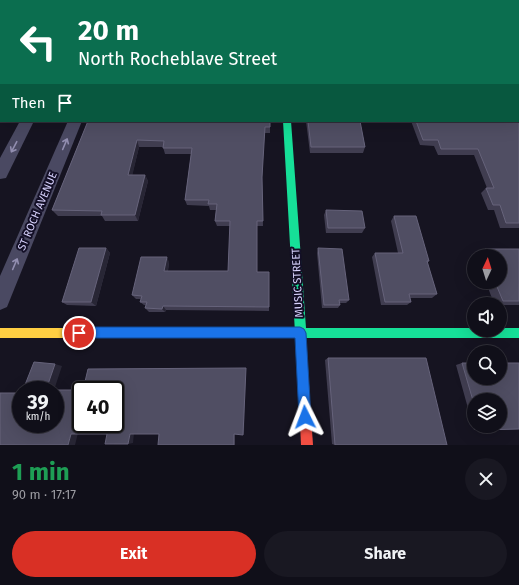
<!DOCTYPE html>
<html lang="en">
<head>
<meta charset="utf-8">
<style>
	body { margin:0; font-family:"Fira Sans",sans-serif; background:#191822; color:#f1f3f6; height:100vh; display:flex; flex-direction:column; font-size:15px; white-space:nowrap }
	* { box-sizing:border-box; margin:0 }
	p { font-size:13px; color:#9c9ca2 }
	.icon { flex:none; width:22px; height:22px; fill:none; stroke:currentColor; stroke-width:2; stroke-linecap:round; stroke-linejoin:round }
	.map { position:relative; height:445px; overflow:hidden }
	.drawer { display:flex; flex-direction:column; background:#100f19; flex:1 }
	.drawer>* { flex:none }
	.guide { position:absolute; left:0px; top:0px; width:519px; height:122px; box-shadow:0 4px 16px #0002,0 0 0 1px #302f38; background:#0b6e4f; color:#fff; overflow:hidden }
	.needle { width:26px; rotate:4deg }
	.tools { position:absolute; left:467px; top:249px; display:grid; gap:8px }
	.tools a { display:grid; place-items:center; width:40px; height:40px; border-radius:50%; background:#100f19; box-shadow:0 4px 16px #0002,0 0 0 1px #302f38; font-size:20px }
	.speed { position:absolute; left:12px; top:381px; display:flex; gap:8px; font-size:20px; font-weight:700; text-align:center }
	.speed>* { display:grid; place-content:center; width:52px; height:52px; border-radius:50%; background:#100f19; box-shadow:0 4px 16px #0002,0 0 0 1px #302f38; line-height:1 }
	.speed small { font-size:10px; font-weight:400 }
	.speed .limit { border:2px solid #111; border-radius:6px; background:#fff; color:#111 }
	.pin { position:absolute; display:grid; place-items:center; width:34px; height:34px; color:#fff; margin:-17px; border:2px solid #fff; border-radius:50%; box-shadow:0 1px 4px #0007 }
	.me { position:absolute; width:44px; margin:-22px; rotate:357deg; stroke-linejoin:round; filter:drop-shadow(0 0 3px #0008) }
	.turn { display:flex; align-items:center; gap:14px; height:84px; padding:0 12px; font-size:18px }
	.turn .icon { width:52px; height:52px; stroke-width:2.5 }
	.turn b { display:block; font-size:28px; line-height:34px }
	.then { display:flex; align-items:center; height:38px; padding:0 12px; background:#0003; gap:8px; font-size:15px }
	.round { display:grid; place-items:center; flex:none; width:42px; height:42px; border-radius:21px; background:#191822 }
	.summary { display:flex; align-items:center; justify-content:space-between; height:68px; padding:0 12px }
	h1 { font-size:24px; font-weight:700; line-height:30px; color:#1e9e55 }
	.button { display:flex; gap:8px; margin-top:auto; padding:8px 12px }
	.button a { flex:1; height:46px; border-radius:24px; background:#d93025; color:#fff; font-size:16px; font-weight:700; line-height:46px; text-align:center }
	.button a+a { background:#191822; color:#f1f3f6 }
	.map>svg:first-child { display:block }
</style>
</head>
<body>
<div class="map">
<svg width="519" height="445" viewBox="0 0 519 445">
	<rect width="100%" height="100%" fill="#161421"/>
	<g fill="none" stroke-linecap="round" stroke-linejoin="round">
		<g fill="#4a4962" fill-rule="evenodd">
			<polygon points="85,0 96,0 85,1"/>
			<rect x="120" y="0" width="10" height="1"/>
			<rect x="275" y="0" width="10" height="1"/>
			<rect x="446" y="0" width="11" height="1"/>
			<rect x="518" y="92" width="1" height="10"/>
			<rect x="518" y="108" width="1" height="12"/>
			<polygon points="20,121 34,121 6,178 0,179 0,158"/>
			<polygon points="68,121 82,121 7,307 0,310 0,276"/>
		</g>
		<polygon fill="#16e098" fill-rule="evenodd" points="283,121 291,121 306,328 474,328 474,330 500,330 500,328 519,328 519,338 306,338 305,344 301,345 297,344 295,333"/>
		<polygon fill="#ffcf43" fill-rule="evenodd" points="0,328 300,328 304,329 305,333 304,337 300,338 0,338"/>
		<g fill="#f24e42" fill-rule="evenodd">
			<polygon points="43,0 50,0 42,1"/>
			<rect x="0" y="18" width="1" height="4"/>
			<polygon points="301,335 305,336 306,340 313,445 301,445 296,340 297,336"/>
		</g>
	</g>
	<g fill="#403d50" fill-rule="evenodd">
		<rect x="339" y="0" width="93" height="1"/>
		<polygon points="474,0 519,0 519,82 518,81 518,1 475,1"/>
		<polygon points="519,119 519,228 500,228 494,210 488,210 481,193 486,188 487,188 474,155 438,155 434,146 420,145 411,121 518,121"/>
		<polygon points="88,121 270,121 270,133 264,133 262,181 263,226 257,226 257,272 269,307 269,311 166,310 165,312 149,312 145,308 146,305 144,305 140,302 141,299 136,299 132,295 169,262 168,271 228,271 230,226 217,226 215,221 216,210 210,210 209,206 187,205 185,200 191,154 165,154 163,147 139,147 132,175 145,175 148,181 138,221 105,221 102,216 58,216 52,210"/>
		<polygon points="306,121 360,121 365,147 363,153 310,153"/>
		<polygon points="326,210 365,228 362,233 326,233 324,215"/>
		<polygon points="394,216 429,261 427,263 437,294 432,298 410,298 411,302 407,305 381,305 372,257 375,253 398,253 391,221"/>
		<polygon points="106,248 110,253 96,306 67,305 62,302"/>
		<polygon points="318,248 349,300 346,303 340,303 340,305 338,308 322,308 317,253"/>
		<polygon points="485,249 519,249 519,305 500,305 500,304 494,304 486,282 500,282 500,256 479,256 478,254"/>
		<polygon points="328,358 447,445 335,445 332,444 325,360"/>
		<path d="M462 363H474V378H500V363H519V429L474 430 456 365ZM474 400H500V426H474Z"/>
	</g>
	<g fill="#282635">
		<polygon points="1,104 1,120 0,121 0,106"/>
		<polygon points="137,140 139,147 131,181 128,175"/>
		<polygon points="145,175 148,181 138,221 135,215"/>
		<polygon points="106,248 110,253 96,306 91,302"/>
		<polygon points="167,257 169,262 167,275 164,271"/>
		<polygon points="163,306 166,310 165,312 162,309"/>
		<polygon points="55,364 62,366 54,390 46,390"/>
		<polygon points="246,368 246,370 244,434 243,435"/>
		<polygon points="78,433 75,445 68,445 71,434"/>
		<polygon points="134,433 133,443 128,444 130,434"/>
		<rect x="234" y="434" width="1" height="11"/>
	</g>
	<g fill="#504e63" stroke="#66637b">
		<polygon points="139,0 268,0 268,1 138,1"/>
		<rect x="374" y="0" width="58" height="1"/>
		<polygon points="481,0 519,0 519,70 518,68 518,1 481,1"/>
		<polygon points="1,34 1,98 0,99 0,35"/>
		<polygon points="518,118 519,119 519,223 506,223 500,205 493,205 486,188 494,188 478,149 441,149 438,140 423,140 416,121 518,121"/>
		<polygon points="88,121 270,121 270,127 265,127 262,177 263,221 257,221 257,272 269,272 269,307 163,306 162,309 145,308 147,302 140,302 142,296 132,295 141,257 167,257 164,271 228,271 230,221 215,221 217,204 208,204 209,200 185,200 192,148 163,148 164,141 137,140 128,175 145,175 135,215 101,215 102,211 52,210"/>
		<polygon points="308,121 360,121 365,147 311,147"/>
		<polygon points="326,210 362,211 365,228 328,228"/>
		<polygon points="394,216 416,216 429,261 427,261 437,294 409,294 411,302 385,302 375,253 403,253"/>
		<polygon points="79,248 106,248 91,302 62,302"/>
		<polygon points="318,248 342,249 349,300 339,300 340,305 324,305"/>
		<polygon points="485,249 519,249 519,301 503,301 495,282 500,282 500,256 488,256"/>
		<polygon points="328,358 426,358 447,445 335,445"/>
		<polygon points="34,362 55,364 46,390 23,390"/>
		<polygon points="462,363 474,363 474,378 500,378 500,363 519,363 519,429 482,430 481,426 500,426 500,400 474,400 474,404"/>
		<polygon points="246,368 243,435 234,434 234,445 158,445 159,434 130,434 128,444 105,444 107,434 71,434 68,445 0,445 0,393 21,393 21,424 55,424 55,390 81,390 81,424 115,424 115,390 83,390 88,369"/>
	</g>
	<defs><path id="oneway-shaft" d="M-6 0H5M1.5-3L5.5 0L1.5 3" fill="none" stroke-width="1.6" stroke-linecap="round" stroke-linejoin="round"/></defs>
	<g stroke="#928eb0">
		<use href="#oneway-shaft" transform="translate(65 144) rotate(-67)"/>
		<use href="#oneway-shaft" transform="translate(14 147) rotate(118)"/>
		<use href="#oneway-shaft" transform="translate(15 264) rotate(-67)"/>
	</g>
	<polygon fill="#1a73e8" stroke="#114b97" points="79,327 300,327 304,329 306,333 311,417 310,421 305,423 301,421 299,417 295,338 79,338 75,337 74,333 75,329"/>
	<g text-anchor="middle" stroke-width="4" stroke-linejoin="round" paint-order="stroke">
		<g font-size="11" fill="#d9d4ff" stroke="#130f26">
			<text transform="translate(37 211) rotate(-67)" y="4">ST ROCH AVENUE</text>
			<text transform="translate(297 283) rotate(-93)" y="4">MUSIC STREET</text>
		</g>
	</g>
</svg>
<div class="tools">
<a><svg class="needle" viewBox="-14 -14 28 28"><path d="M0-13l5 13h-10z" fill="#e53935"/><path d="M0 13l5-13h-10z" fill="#9c9ca2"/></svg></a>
<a><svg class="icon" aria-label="sound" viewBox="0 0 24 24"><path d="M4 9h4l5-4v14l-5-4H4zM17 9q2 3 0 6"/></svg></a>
<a><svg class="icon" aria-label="search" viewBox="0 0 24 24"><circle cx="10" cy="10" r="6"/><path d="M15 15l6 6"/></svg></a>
<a><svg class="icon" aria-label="layers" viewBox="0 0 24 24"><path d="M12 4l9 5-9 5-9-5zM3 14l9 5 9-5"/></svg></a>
</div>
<div class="speed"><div>39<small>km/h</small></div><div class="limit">40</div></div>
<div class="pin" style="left:79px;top:333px;background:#d93025"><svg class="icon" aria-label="arrive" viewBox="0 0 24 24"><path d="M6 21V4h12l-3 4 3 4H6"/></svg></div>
<svg class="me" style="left:305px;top:417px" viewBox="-20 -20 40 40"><path d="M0-17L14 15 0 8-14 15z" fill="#1a73e8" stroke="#fff" stroke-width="4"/></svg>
<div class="guide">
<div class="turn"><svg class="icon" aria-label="left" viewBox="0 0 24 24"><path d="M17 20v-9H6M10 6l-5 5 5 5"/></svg><div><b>20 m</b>North Rocheblave Street</div></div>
<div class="then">Then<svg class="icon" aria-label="arrive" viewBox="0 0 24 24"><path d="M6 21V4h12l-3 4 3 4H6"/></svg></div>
</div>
</div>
<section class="drawer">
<div class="summary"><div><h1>1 min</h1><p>90 m · 17:17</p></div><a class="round"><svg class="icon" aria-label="close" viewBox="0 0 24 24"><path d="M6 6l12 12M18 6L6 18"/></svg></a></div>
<div class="button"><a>Exit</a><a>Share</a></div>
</section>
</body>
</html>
